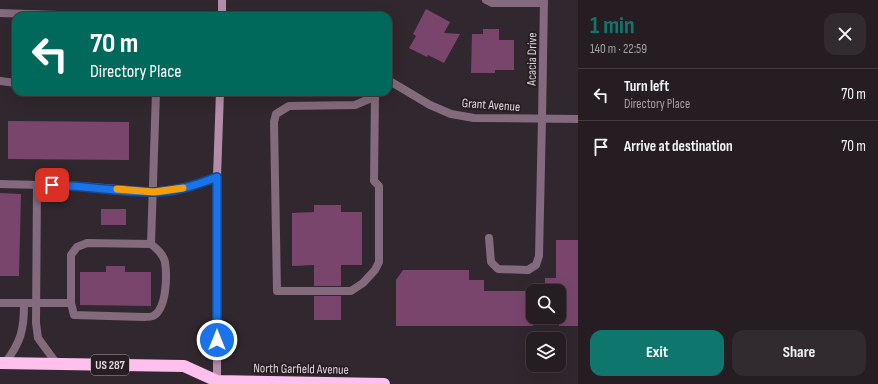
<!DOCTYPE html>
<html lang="en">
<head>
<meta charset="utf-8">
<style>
	body { margin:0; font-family:"Sofia Sans Condensed",sans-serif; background:#312a2f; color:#f1f3f6; height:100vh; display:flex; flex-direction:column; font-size:15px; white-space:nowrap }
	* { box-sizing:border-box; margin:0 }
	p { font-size:13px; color:#a3a2a5 }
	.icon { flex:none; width:22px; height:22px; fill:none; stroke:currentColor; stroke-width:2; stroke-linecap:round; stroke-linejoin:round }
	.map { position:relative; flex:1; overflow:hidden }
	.details { display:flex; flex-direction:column; background:#251d22; width:300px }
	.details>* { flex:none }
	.guide { position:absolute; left:12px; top:12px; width:380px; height:84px; border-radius:12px; box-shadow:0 4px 16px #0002,0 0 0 1px #423b40; background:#00695c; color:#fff; overflow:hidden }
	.fabs { position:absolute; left:526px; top:284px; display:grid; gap:8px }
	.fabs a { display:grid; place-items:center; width:40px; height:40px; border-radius:8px; background:#251d22; box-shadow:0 4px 16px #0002,0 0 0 1px #423b40; font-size:20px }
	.pin { position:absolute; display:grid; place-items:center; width:34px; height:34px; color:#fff; margin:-17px; border-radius:8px; box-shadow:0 2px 6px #0006 }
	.me { position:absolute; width:44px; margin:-22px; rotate:0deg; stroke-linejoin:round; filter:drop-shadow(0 0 3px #0008) }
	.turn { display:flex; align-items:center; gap:14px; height:84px; padding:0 12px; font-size:18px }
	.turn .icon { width:52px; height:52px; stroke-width:2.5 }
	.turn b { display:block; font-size:28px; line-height:34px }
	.round { display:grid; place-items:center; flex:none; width:42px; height:42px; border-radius:12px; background:#312a2f }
	.overview { display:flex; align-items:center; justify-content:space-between; height:68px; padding:0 12px }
	h1 { font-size:24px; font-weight:700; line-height:30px; color:#0f766e }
	.primary-button { display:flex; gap:8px; margin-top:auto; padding:8px 12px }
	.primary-button a { flex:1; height:46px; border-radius:12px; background:#0f766e; color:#fff; font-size:16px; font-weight:700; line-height:46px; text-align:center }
	.primary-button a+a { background:#312a2f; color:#f1f3f6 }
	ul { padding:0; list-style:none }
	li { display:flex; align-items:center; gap:12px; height:52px; padding:0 12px; border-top:1px solid #423b40 }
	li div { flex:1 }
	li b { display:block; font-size:15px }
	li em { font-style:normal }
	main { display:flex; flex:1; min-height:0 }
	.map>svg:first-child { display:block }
</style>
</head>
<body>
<main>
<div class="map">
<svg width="578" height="384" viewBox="0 0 578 384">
	<rect width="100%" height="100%" fill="#31272e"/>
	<g fill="#7a456d">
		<polygon points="426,9 450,22 444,33 460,34 444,63 428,55 427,57 409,48 416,36 413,34"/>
		<polygon points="483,29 499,29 499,40 514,40 514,70 495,70 495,73 471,73 472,34 483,34"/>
		<polygon points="8,121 129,122 129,160 8,159"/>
		<polygon points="0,193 21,194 19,276 0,276"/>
		<polygon points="314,205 341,205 341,212 362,212 362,265 341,265 341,286 314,286 314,265 292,266 292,213 314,212"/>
		<rect x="101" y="209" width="25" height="16"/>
		<polygon points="556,240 578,240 578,326 559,326 559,291 545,291 545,278 556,278"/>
		<polygon points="106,266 125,266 125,272 151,272 151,306 80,305 80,272 106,272"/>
		<polygon points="403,270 469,270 469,280 484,280 484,291 533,291 533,326 396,326 396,280"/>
		<rect x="314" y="296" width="27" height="24"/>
	</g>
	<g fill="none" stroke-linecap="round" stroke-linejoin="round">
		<g stroke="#836a7c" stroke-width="8">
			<polyline points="0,13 87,16"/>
			<polyline points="0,81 16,83"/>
			<polyline points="374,97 355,105 289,106 276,114 274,122 277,291 351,291 363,283 375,270 379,262 379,186 374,181 375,92"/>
			<polyline points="37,185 36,323 38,338 57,364"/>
			<polyline points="489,238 491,262 498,269 528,270 536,265 539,256 542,119"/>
			<path d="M87 243 151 244C157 249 163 254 165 262 167 275 167 309 153 316 151 317 147 317 144 317L74 315 71 303V255L77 247Z"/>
			<polyline points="151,244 156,92"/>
			<polyline points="0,303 71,303"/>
			<path d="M5 363C21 342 24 330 24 304"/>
		</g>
		<g stroke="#836a7c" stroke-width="8">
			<polyline points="486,0 492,3 544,3"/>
			<polyline points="388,80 430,105 451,114 474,118 578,119"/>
			<polyline points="542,119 544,0"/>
			<polyline points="0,184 81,186 154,192 193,186 217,177"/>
		</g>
		<g stroke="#b58daa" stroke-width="8">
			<polyline points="222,0 222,16"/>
			<polyline points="217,384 217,177 220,92"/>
		</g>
		<polyline stroke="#ffc0ed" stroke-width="12" points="0,363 184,366 217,381 384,384"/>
	</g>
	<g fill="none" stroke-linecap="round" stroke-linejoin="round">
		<g stroke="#114b97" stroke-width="10">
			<path id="route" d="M52 185C86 186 120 192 154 192 176 192 197 185 217 177V340"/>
		</g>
		<use href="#route" stroke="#1a73e8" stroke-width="7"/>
		<polyline stroke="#f59e0b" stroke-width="7" points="117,189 154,192 183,188"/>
	</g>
	<g text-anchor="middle" stroke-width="4" stroke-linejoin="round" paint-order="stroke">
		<rect fill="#271e24" stroke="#a7a0a5" stroke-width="1" x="91" y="355" width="38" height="20" rx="3"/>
		<g font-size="12" font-weight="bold" fill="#ded7dc">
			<text x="110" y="369">US 287</text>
		</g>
		<g font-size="13" fill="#ded7dc" stroke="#271e24">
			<text transform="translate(531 59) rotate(-89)" y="5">Acacia Drive</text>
			<text transform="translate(491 104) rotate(4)" y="5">Grant Avenue</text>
			<text transform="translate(301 368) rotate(1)" y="5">North Garfield Avenue</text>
		</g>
	</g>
</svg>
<div class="fabs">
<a><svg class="icon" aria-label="search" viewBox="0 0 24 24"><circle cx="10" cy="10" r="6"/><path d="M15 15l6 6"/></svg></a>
<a><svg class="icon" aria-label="layers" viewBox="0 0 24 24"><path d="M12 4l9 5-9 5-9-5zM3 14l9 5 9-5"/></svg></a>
</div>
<div class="pin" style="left:52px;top:185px;background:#d93025"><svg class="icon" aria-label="arrive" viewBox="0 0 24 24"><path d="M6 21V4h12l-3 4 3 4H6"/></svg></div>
<svg class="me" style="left:217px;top:340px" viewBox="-20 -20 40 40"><circle r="17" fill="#1a73e8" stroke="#fff" stroke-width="3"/><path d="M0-11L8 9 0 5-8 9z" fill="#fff"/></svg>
<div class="guide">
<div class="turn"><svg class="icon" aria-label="left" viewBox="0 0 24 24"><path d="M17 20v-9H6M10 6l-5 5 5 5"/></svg><div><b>70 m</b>Directory Place</div></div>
</div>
</div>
<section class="details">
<div class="overview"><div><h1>1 min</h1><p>140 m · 22:59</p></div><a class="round"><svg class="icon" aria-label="close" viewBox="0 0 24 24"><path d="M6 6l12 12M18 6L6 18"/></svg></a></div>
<ul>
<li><svg class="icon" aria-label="left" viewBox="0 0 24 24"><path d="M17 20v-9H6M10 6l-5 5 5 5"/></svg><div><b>Turn left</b><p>Directory Place</p></div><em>70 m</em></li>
<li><svg class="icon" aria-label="arrive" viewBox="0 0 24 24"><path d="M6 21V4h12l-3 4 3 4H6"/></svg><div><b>Arrive at destination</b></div><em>70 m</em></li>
</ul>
<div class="primary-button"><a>Exit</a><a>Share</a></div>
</section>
</main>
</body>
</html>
